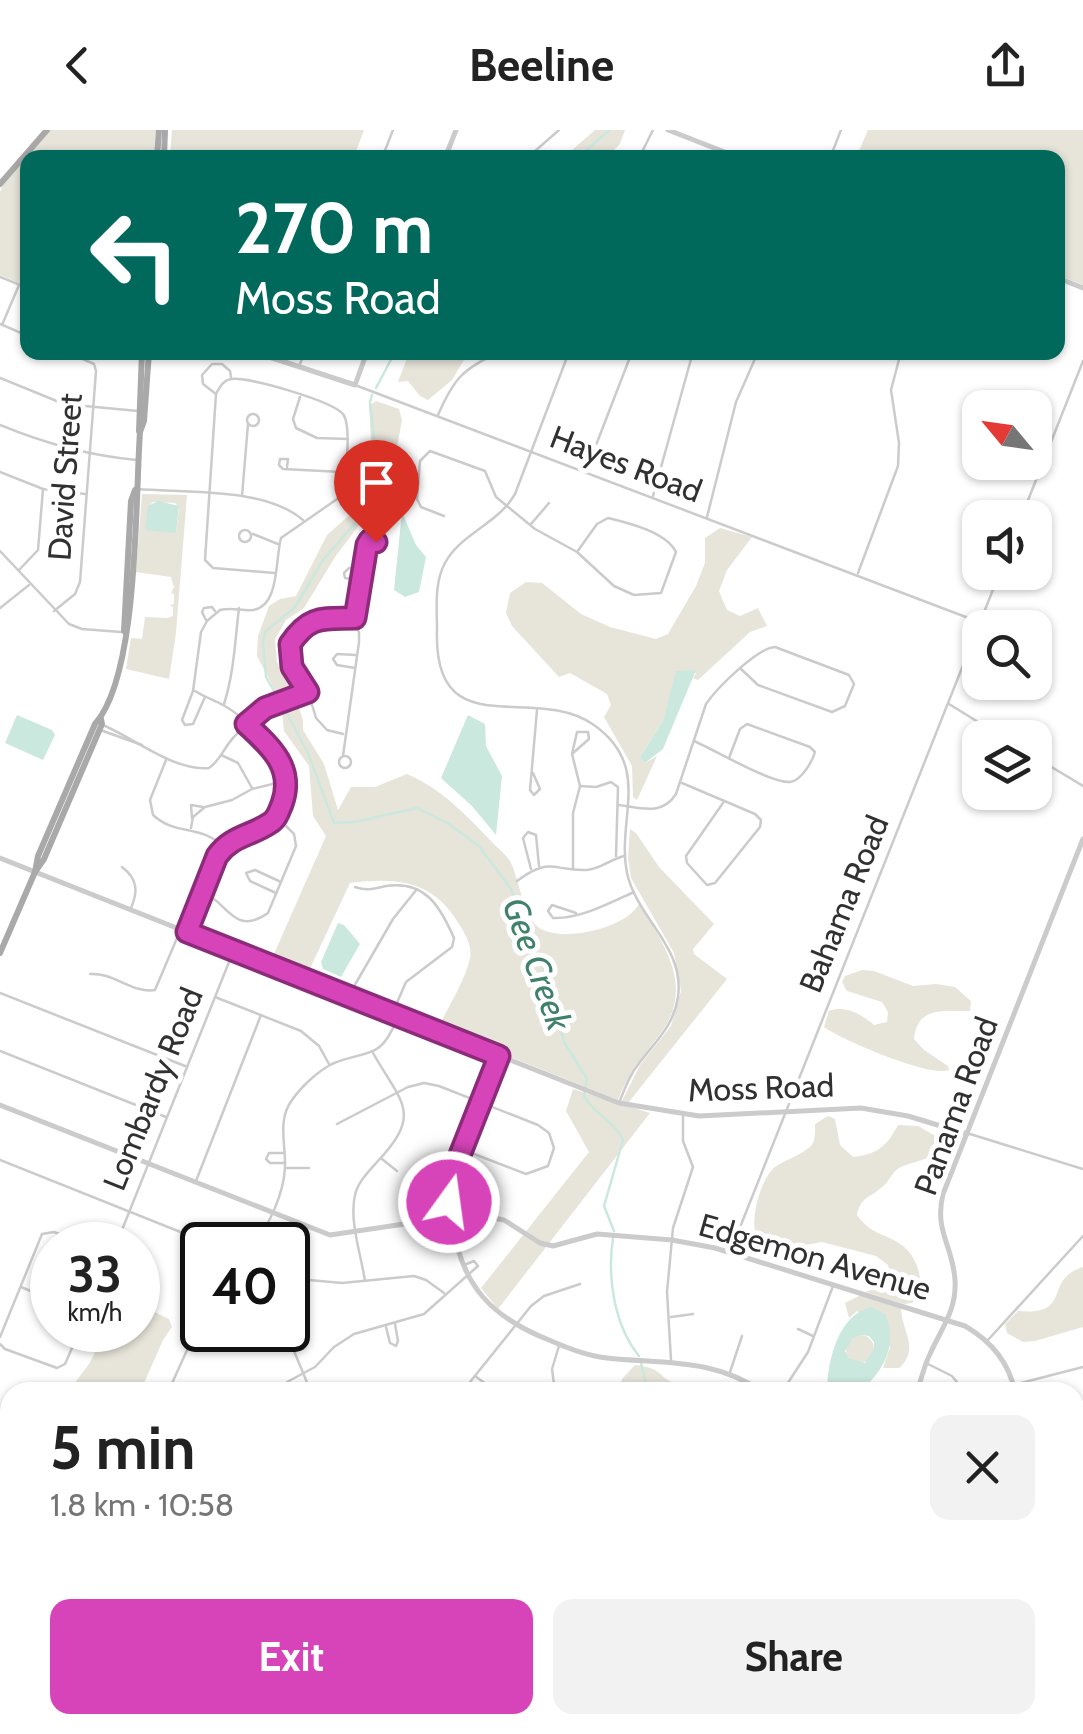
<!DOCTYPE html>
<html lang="en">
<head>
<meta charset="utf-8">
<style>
	body { margin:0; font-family:Cabin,sans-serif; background:#f2f2f2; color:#222; height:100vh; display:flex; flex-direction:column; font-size:38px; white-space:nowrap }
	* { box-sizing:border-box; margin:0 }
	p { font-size:32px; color:#767676 }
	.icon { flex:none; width:55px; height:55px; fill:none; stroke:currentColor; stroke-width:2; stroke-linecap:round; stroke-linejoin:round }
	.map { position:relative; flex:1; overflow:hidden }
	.details { position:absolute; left:0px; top:1252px; width:1085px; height:352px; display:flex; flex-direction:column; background:#fff; border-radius:30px 30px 0 0; box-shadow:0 2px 8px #0004 }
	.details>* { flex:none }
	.guide { position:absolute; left:20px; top:20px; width:1045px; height:210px; border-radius:20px; box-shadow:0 2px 8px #0004; background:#00695c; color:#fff; overflow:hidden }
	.needle { width:65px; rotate:299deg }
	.tools { position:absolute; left:962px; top:260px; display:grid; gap:20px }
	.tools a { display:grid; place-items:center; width:90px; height:90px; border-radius:20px; background:#fff; box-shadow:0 2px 8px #0004; font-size:50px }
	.speed { position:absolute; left:30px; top:1092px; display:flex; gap:20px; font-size:50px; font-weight:700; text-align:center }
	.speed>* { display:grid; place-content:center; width:130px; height:130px; border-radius:50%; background:#fff; box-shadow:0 2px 8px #0004; line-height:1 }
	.speed small { font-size:25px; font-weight:400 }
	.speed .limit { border:5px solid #111; border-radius:15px; background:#fff; color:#111 }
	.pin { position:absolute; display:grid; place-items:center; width:85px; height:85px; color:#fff; margin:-102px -42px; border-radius:50% 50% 50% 0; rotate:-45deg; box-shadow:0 0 10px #0007 }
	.pin .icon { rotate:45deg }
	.me { position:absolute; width:110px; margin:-55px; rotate:14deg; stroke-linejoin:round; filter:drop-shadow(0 0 8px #0008) }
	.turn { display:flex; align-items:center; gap:35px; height:210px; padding:0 50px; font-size:45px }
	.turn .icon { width:130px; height:130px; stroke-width:2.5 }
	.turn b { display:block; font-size:70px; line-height:85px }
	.round { display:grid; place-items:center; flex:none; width:105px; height:105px; border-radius:20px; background:#f2f2f2 }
	.headline { display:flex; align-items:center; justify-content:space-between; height:170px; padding:0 50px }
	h1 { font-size:60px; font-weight:700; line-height:75px }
	.action { display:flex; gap:20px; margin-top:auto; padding:20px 50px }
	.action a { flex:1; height:115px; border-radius:20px; background:#d744ba; color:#fff; font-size:40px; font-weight:700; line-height:115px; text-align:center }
	.action a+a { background:#f2f2f2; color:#222 }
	header { display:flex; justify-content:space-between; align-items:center; height:130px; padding:0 50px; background:#fff; font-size:45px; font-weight:700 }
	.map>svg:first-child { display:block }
</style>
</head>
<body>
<header><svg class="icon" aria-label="back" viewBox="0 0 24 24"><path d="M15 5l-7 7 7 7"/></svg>Beeline<svg class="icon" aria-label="share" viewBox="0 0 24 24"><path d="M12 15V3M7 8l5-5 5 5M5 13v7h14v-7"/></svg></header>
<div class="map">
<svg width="1083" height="1604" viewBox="0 0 1083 1604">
	<rect width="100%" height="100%" fill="#fff"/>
	<g fill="#e7e4da" fill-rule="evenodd">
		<polygon points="50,0 156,0 155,27 28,28 27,156 0,145 0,62 3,54"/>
		<polygon points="172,0 364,0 354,27 170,27"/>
		<polygon points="595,0 625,0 620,14 607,27 564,27"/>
		<polygon points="868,0 1083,0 1083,155 1058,145 1058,28 856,28"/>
		<polygon points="409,223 410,222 468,223 452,250 428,270 420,266 408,251 398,252"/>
		<polygon points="376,271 399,279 402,290 385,382 369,382 335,427 304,478 286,490 275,509 277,532 294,565 280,570 257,526 258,506 269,476 280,469 296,466 327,405 362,374 371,310 369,276"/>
		<path d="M142 364 187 365 176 503 169 549 126 539 131 508 142 509 145 487 168 488 173 486V477L170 475 174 474V464L171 463 174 457 171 447 136 442ZM153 372 175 373 179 379 176 403 148 377Z"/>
		<polygon points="720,398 752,407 727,440 719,461 727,480 740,486 758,478 767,496 750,502 698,550 693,548 696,543 677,541 663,591 640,627 645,633 657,626 637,670 633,667 632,636 604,587 611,575 607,564 570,543 559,547 512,496 506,483 510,463 526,452 542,453 581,484 610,497 656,509 668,504 696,456 705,433 705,408"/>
		<path d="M296 569 303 590V600L324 634 338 680 351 657H375L407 644C442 659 465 684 491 711 497 718 507 725 511 733 518 747 525 791 541 799 566 812 626 798 639 774 665 815 695 858 660 904 643 926 628 944 618 970L438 898C448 877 465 851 470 828 472 817 467 808 462 799 435 751 401 747 350 753L306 847 270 833 326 706 313 686 309 636 284 601 281 574Z"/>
		<polygon points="630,699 636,703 659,737 714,794 693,819 694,824 727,849 628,973 622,971 640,935 671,896 681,861 674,823 631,748 628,728"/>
		<path d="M862 840 874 841 913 856 936 854 955 857 971 871 970 881C944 881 917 876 914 909L924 920 948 936 949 940C931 948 842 910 824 897L829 881C845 875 861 884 874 895L887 892 888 882 882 872 847 861 842 852 845 846Z"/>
		<polygon points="573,959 650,983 498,1179 481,1158 589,1022 566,981"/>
		<path d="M828 986 835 989 840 1015 853 1027C878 1024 887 1016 898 995L918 996 939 1008 937 1023C925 1031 907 1033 899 1038 892 1042 889 1052 882 1057 869 1069 861 1066 857 1085 872 1106 886 1103 903 1116 919 1129 927 1157 912 1173L904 1174 865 1162 886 1155 891 1147 888 1135 876 1126 822 1112 793 1117 756 1105C750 1088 761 1048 775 1037 785 1030 801 1025 810 1017 816 1011 815 1002 815 994Z"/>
		<path d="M1083 1137V1197L1035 1211 1023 1212 1007 1203 1005 1194 1018 1181C1074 1186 1042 1150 1083 1137Z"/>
		<path d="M861 1165 901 1177C901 1201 921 1219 899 1238H883L890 1217 857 1181 849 1188 845 1173Z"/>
		<polygon points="138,1174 169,1189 172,1197 163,1210 140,1262 68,1262 89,1234 107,1200 138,1200"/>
		<circle cx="860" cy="1219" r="14"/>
		<path d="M635 1235C661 1238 655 1243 673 1253 681 1257 690 1259 698 1262H619L622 1249Z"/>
		<polygon points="1075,1407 1083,1412 1083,1465 1075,1459"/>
		<polygon points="341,1595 461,1595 459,1604 361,1604"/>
		<polygon points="644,1595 1059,1595 1066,1604 656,1604"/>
	</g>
	<g fill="#cbe8df" fill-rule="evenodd">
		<polygon points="158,371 179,376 176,403 145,400 148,376"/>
		<polygon points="402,382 416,415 426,427 419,462 405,467 394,460"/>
		<polygon points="696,540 663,619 645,633 640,627 663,591 676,541"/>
		<polygon points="17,585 52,600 55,605 43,630 5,613"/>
		<polygon points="468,585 485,594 486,616 502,646 496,705 472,676 441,648"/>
		<polygon points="338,793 344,795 360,814 341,847 323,839 321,832"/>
		<path d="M871 1177 885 1184C898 1212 885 1240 863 1258L827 1259C828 1230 838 1185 871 1177ZM861 1205 869 1206 874 1212V1219L865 1233 849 1228 845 1221 853 1208Z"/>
	</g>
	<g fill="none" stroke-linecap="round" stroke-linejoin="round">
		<g stroke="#cbe8df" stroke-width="2.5">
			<polyline points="578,28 609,0"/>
			<polyline points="376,258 395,222"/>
			<polyline points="278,568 266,547 263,511 265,502 295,477 323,430 370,376 378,347 370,272 372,265"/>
			<path d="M283 576 308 623 334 693 355 692 417 678 449 694 479 716 511 759 546 845 564 912 587 949 584 966C594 985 614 990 623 1010L604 1076 614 1101"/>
			<path d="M613 1108C607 1147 614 1195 639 1226"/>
			<polyline points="641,1233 648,1262"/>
			<polyline points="466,1595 476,1604"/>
		</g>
		<g stroke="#cbcbcb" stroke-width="2.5">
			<polyline points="382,28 393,0"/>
			<polyline points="527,28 559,0"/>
			<polyline points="639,28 653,0"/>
			<polyline points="830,28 841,0"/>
			<polyline points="0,147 28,158"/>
			<polyline points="0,194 28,206"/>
			<polyline points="2,195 19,155"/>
			<path d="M569 222 515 364C497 395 461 403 445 433 434 453 437 478 437 500 433 618 534 552 594 595 653 637 616 689 627 743 637 789 685 816 678 867 674 895 656 911 640 932 630 944 625 958 619 973"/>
			<polyline points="299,236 305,222"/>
			<polyline points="0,248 64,274 138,281"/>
			<polyline points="355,255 979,492"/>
			<polyline points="216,264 203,254 202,245 212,234 222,234 230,241 231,247"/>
			<polyline points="300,267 293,289 296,298 317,308 348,309"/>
			<circle cx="253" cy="290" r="6"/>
			<path d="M438 285C454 248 463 239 499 222"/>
			<path d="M0 295C46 314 89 326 137 330"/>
			<polyline points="287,337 288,329 280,329 279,335 283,339 342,342"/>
			<polyline points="586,341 632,222"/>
			<polyline points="0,342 43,359 85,364"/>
			<path d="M137 359C186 363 265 357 303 390"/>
			<polyline points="242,366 248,294"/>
			<polyline points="653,366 693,222"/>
			<path d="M444 386 421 377 417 369 420 331 430 321 485 341 496 367 535 399 577 422 614 456 634 465 661 463 676 422C666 402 629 393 608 388L597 394 577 422"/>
			<polyline points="707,387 736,272 758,222"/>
			<polyline points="1021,388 1083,231"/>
			<polyline points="531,394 549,373"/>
			<circle cx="374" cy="406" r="6"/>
			<circle cx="245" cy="406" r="6"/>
			<polyline points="253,404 278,414"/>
			<polyline points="0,421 69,494 82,499 121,502"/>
			<polyline points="19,440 38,420 43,359"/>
			<polyline points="858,443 898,336 899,313 891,260 901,222"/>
			<polyline points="361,451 345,448 344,443 349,438 363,438"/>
			<polyline points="0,478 29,455"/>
			<polyline points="54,481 75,464 80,452 96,241 94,234 67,222"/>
			<polyline points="352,489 357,484 370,410"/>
			<polyline points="206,490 202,482 204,478 212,477 215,481"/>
			<polyline points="355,538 337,535 333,529 337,524 356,525"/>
			<path d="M205 567 193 594 185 595 182 590 193 561 201 502 207 491 220 480C232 477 241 481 253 480 280 476 275 429 281 408L340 367C346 354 352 296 343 284 332 271 250 247 232 249 223 250 220 257 216 264L205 430 213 438 274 443"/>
			<path d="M224 574C234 543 235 511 239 478"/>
			<polyline points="949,574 1004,608"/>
			<path d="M105 596C137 610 174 641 209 638 221 630 224 617 234 607 259 578 274 576 307 562"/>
			<polyline points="103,601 142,615"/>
			<path d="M343 604 327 600 316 588 307 558 293 537 290 514C305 491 324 484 351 490"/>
			<path d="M694 611C715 620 770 653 790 652 801 651 812 632 815 622L810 617 747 594 740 599 729 628"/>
			<polyline points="572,624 589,609 588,602 577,602 572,624 580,656 573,683 573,738"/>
			<polyline points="221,625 238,633 252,658"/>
			<polyline points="343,626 359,512 359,502 351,491"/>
			<circle cx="345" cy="632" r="6"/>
			<polyline points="1035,627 1083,656"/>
			<path d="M166 630 150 670 153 685C176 706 197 694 222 715"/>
			<polyline points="533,643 540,659 534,665 530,660 537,580"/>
			<polyline points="682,653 755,684 761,690 760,697 715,753 707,755 687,733 686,726 723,673"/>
			<polyline points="580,656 596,657 611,652 618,657 616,726"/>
			<path d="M619 675C641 678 662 686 676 664L706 574C717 558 757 518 775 517L849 545 854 554 845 576 832 582 758 555 741 539"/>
			<polyline points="192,688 191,675 203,677"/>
			<polyline points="191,698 193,687 205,677 232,670 252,659 285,651"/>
			<path d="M122 737C138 749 138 762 131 778"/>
			<polyline points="531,739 523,708 528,702 536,705 539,736"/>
			<path d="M517 751C550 726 553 741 586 740 599 740 611 729 624 726"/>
			<path d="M355 757C367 761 373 759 386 756 425 750 440 776 454 808L452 817 406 852 393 882"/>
			<path d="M204 762C229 775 235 806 268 783L296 716 294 704 277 687"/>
			<polyline points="276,763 250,751 246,743 255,740 281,752"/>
			<path d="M576 783 552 775 548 781 553 788C580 789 610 773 634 762"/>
			<path d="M188 798 217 726C233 703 264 704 275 688 283 678 290 656 286 643 281 622 242 585 223 575 214 570 204 567 195 561"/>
			<path d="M90 844C113 842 133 864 155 860L180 801"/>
			<polyline points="0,863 185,936"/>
			<polyline points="349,865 393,789 417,759"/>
			<polyline points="215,867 301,901 319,916 329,934"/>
			<polyline points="0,921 166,987"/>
			<polyline points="337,994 408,957 424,953 439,956 538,995 549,1003 554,1018 548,1036 526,1044 464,1020"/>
			<polyline points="970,1004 1083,1039"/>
			<polyline points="283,1023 269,1023 266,1029 270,1033 284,1033"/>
			<polyline points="382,1029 397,1041"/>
			<polyline points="0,1030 213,1115"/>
			<polyline points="287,1038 309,1038"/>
			<polyline points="196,1051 261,885"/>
			<polyline points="116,1115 233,822"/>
			<path d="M253 1115C269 1096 284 1063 285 1037 286 1015 277 990 292 970 301 957 318 941 332 934 366 919 380 932 397 889"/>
			<polyline points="731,1120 1000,442"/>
			<polyline points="138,1134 154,1142 156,1153"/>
			<path d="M365 1151C361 1124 349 1091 355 1065 358 1052 368 1042 377 1032 423 983 402 974 373 923"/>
			<polyline points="288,1153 309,1150 342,1153 414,1146 426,1150 444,1163"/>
			<polyline points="290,1154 294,1165 299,1165 299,1151"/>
			<polyline points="21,1157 38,1164"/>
			<polyline points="671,1187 693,1184"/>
			<polyline points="386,1197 390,1213 396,1216 398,1211 395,1194"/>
			<polyline points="798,1199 813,1206"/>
			<polyline points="0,1207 42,1104 54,1102 89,1115"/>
			<polyline points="987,1211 1083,1106"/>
			<polyline points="0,1214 5,1219 57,1238 65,1234 80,1200"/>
			<polyline points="294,1221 311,1262"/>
			<polyline points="671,1230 667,1162 673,1098 693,1037 683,1011 683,985"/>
			<polyline points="928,1234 952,1246 965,1262"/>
			<polyline points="730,1242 742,1206"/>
			<polyline points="475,1246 497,1262"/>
			<polyline points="287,1252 315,1237 334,1217 354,1204 424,1184 478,1136 474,1131 464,1135"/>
			<polyline points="1017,1254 1083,1237"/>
			<polyline points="168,1262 188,1218 234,1200"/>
			<polyline points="367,1262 369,1260"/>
			<polyline points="462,1262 531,1176 544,1166 580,1154"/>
			<polyline points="555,1262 552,1239 559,1216"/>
			<polyline points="782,1262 808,1222 833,1156"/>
			<polyline points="0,1337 10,1340"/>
			<polyline points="1075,1394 1083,1381"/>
			<polyline points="0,1450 10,1454"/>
			<polyline points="0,1518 8,1522 9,1531 0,1555"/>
			<polyline points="1075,1538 1083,1541"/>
			<polyline points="0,1593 27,1604"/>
			<polyline points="253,1595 274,1604"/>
			<polyline points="488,1595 496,1604"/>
			<polyline points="620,1595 629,1604"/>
			<polyline points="34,1604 41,1595"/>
			<polyline points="101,1604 130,1597 160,1604"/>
			<polyline points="500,1604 509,1595"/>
			<polyline points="549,1604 557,1595"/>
			<polyline points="600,1604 608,1595"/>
		</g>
		<g stroke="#cbcbcb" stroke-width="5">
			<polyline points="668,0 740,28"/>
			<polyline points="445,28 456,0"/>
			<polyline points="1058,148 1083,158"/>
			<polyline points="254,222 355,255 367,222"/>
			<polyline points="0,728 619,973 699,986 861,978 908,986 967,1004"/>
			<path d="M499 926C485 962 456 1019 450 1055 447 1068 450 1081 452 1093 462 1156 491 1187 549 1210 567 1218 587 1226 607 1228 661 1234 716 1228 762 1262"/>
			<path d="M0 975 330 1105 472 1084 504 1090 540 1113 553 1116 597 1104 672 1110 715 1118 965 1196C991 1211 1009 1232 1015 1262"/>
			<path d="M917 1262C921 1250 924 1236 930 1224 941 1199 957 1180 955 1150 953 1116 934 1101 943 1064L1083 709"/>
			<polyline points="0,1477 10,1481"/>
			<polyline points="0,1488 10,1493"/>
			<polyline points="1075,1521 1083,1522"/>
			<polyline points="481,1595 488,1604"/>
		</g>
		<g stroke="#a9a9a9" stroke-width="6">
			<polyline points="157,28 159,0"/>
			<polyline points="164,28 165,0"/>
			<polyline points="0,54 47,0"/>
			<polyline points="139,301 142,222"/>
			<polyline points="124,501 131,371 135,360"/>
			<path d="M35 742 38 726 95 594C139 545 135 370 140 302L144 291 149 222"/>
			<polyline points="0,823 35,742 44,729 102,594 101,589"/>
		</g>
	</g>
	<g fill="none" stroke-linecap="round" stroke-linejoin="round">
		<g stroke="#8c2c79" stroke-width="25">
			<path id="route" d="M376 412 370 410 367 415 355 488C324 489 310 484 290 514L292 537 308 562 265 578 246 594C271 617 295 638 282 674 279 681 277 689 270 693 251 706 231 706 217 726L187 802 499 926 454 1040 449 1072"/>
		</g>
		<use href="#route" stroke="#d744ba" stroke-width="18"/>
	</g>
	<g text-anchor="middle" stroke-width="10" stroke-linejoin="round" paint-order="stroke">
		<g font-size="32" fill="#313131" stroke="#fff">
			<text transform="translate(626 334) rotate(21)" y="11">Hayes Road</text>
			<text transform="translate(65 347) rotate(-86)" y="11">David Street</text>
			<text transform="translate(844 774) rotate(-68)" y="11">Bahama Road</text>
			<text transform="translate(761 958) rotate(-2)" y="11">Moss Road</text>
			<text transform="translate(153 959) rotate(-68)" y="11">Lombardy Road</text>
			<text transform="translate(956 976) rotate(-70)" y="11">Panama Road</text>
			<text transform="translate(815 1127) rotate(16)" y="11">Edgemon Avenue</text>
		</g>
		<g font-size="35" font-style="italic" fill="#40816a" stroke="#fff">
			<text transform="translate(537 834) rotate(70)" y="12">Gee Creek</text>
		</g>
	</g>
</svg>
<div class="tools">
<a><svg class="needle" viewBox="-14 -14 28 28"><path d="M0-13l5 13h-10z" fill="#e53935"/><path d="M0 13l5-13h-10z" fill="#767676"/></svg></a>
<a><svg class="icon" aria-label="sound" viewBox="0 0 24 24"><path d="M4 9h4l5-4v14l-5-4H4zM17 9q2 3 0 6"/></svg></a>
<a><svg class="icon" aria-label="search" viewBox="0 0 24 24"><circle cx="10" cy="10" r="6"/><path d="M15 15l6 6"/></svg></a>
<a><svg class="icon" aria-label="layers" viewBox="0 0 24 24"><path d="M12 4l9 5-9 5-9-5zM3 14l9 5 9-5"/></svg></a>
</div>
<div class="speed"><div>33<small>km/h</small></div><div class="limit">40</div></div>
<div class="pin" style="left:376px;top:412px;background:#d93025"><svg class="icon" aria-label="arrive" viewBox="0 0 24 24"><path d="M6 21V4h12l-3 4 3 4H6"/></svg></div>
<svg class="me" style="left:449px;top:1072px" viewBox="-20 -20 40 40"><circle r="17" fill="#d744ba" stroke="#fff" stroke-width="3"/><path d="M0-11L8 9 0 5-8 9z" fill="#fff"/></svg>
<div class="guide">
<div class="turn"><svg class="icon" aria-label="left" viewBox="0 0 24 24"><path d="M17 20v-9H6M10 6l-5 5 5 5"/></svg><div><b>270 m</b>Moss Road</div></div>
</div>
<section class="details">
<div class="headline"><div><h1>5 min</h1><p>1.8 km · 10:58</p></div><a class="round"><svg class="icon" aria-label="close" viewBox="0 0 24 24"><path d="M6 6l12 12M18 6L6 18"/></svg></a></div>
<div class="action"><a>Exit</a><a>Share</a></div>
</section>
</div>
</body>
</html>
